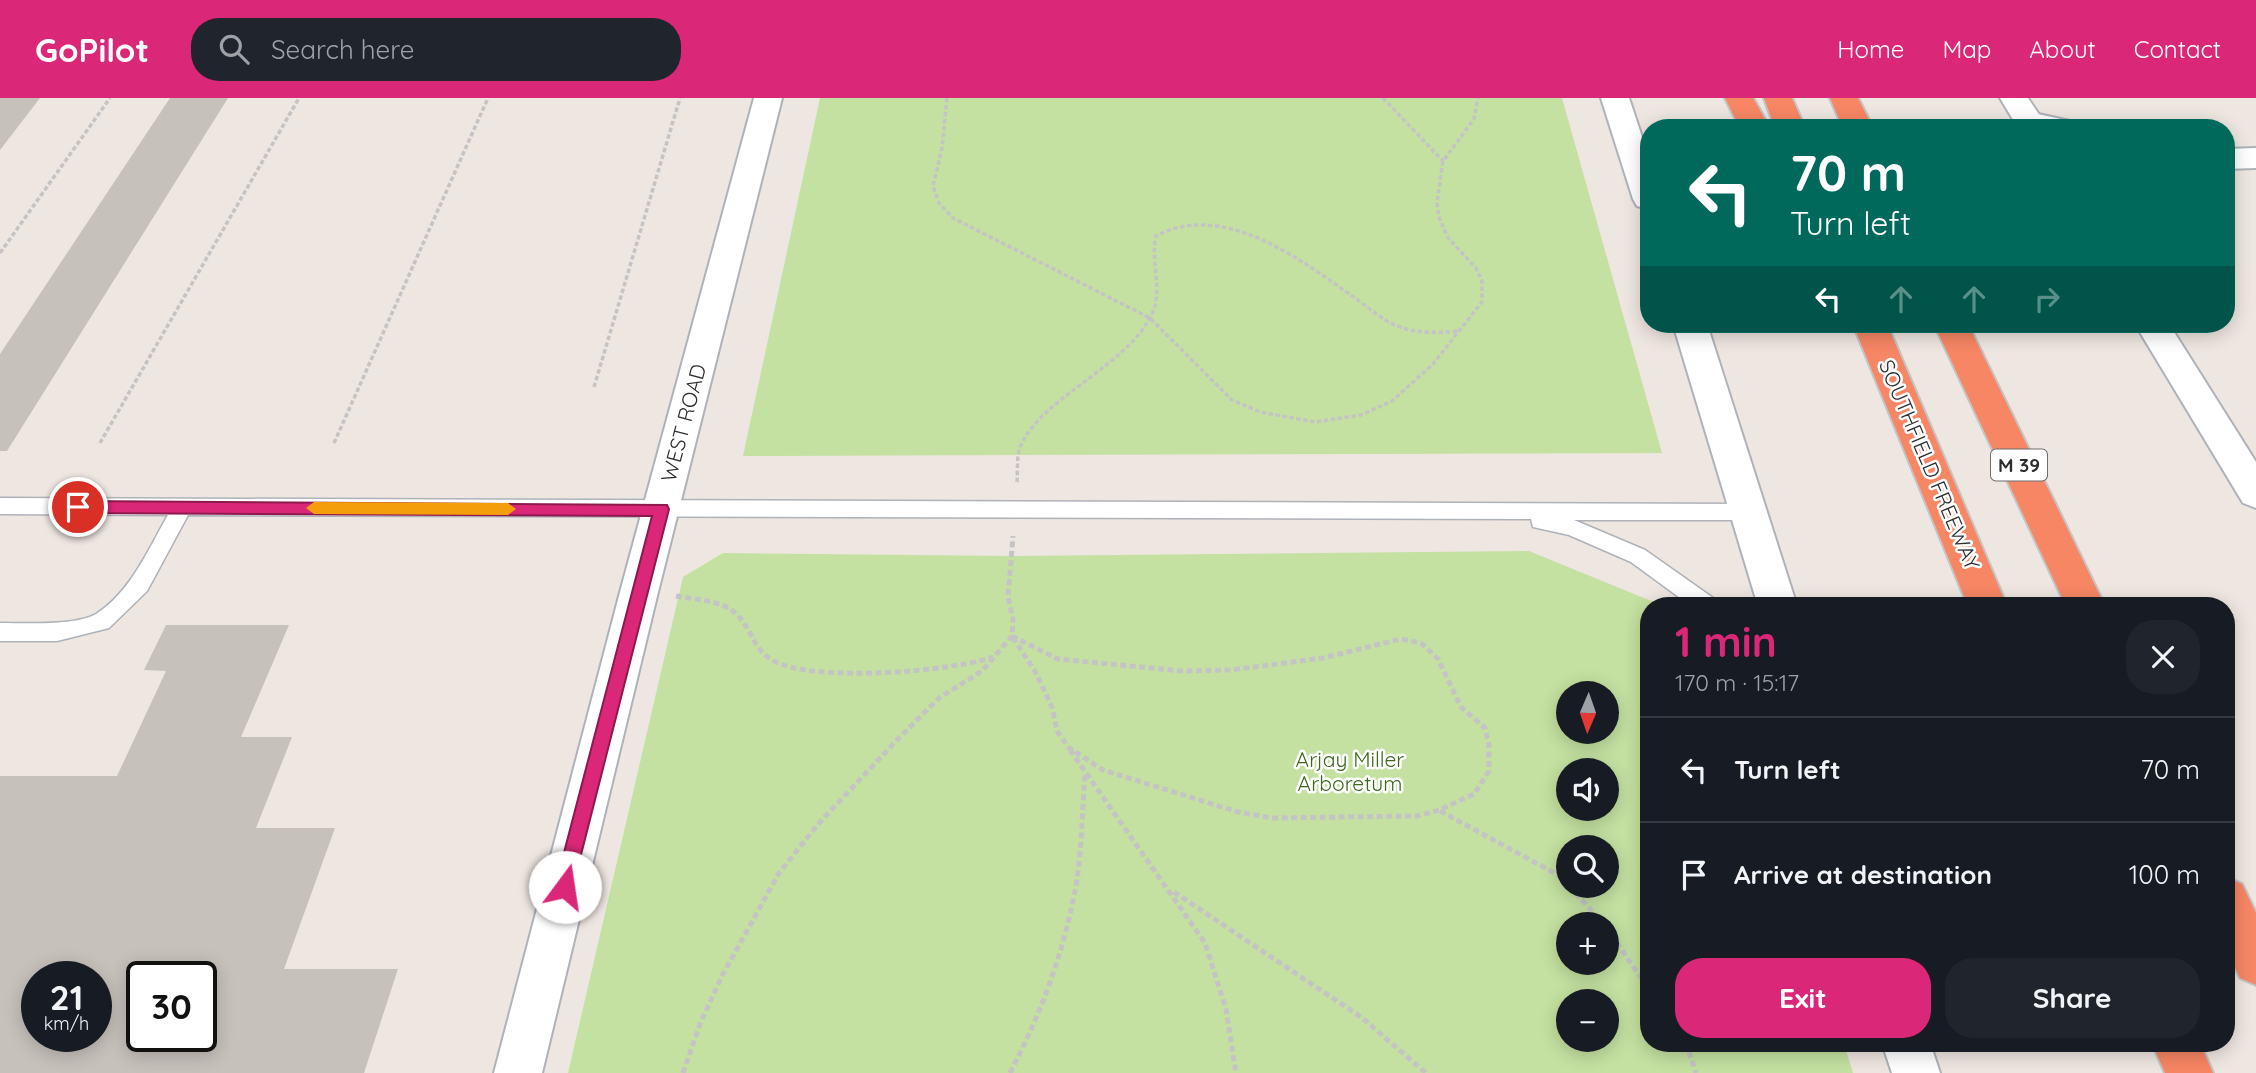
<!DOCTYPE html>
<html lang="en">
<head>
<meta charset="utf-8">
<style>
	body { margin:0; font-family:Quicksand,sans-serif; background:#20242c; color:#f1f3f6; height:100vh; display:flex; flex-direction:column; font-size:26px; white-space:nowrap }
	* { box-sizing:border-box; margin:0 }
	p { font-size:23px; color:#9ea1a6 }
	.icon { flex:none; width:38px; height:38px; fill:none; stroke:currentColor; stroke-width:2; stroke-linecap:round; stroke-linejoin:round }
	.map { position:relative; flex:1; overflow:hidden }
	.drawer { position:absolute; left:1640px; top:499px; width:595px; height:455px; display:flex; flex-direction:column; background:#171b24; border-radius:28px; box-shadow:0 4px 18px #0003 }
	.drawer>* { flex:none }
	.hud { position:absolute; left:1640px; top:21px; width:595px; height:214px; border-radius:28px; box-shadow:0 4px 18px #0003; background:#00695c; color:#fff; overflow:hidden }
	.needle { width:46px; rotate:182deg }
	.fabs { position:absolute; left:1556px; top:583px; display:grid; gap:14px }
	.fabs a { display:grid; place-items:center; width:63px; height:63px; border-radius:50%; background:#171b24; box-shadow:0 4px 18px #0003; font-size:35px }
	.speed { position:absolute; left:21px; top:863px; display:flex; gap:14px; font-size:35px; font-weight:700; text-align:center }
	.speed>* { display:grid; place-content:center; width:91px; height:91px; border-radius:50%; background:#171b24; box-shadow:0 4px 18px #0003; line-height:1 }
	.speed small { font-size:18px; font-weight:400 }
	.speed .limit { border:4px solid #111; border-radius:10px; background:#fff; color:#111 }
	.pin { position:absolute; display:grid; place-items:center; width:60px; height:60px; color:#fff; margin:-30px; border:4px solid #fff; border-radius:50%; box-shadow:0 2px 7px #0007 }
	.me { position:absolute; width:77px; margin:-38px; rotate:14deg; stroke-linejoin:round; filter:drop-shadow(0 0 5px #0008) }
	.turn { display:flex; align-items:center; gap:24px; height:147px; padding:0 35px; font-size:32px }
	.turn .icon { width:91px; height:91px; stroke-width:2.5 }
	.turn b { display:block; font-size:49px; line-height:60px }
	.lanes { display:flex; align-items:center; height:66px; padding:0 35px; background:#0003; justify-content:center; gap:35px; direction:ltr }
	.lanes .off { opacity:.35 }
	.round { display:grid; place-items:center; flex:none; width:74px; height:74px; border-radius:28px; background:#20242c }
	.headline { display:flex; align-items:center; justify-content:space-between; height:119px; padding:0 35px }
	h1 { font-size:42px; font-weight:700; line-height:52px; color:#db2777 }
	.cta { display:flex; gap:14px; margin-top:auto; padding:14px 35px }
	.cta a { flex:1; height:80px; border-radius:28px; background:#db2777; color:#fff; font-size:28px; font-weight:700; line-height:80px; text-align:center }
	.cta a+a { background:#20242c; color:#f1f3f6 }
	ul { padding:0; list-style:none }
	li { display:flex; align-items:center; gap:21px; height:105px; padding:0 35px; border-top:2px solid #363941 }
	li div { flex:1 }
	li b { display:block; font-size:26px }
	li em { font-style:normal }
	header { display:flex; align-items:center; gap:42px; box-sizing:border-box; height:98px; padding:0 35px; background:#db2777; color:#fff }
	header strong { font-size:33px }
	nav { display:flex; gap:38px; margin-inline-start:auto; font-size:24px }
	.search { width:490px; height:63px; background:#20242c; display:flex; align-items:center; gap:18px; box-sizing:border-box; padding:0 24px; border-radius:28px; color:#9ea1a6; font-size:26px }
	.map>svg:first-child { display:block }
</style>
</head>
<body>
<header>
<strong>GoPilot</strong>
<div class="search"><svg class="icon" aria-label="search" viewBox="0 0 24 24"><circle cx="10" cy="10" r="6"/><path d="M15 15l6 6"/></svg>Search here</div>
<nav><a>Home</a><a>Map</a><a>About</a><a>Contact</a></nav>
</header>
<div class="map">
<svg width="2256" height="975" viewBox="0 0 2256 975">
	<rect width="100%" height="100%" fill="#eee6e1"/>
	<g fill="#c4e1a1" fill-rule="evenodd">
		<polygon points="820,0 1562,0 1662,355 743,358"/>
		<path d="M1529 453 1661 507 1648 508V945H1844L1853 975H568L683 479 723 455 1011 458ZM1568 595H1606V634H1568ZM1568 672H1606V710H1568ZM1568 749H1606V788H1568ZM1568 826H1606V864H1568ZM1568 903H1606V942H1568Z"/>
	</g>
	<g fill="#c7c1bc" fill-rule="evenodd">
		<polygon points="0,0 40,0 0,52"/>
		<polygon points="170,0 228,0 7,353 0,353 0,256"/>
		<path d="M166 527H289L241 639H292L256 730H335L284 871H398L364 975H0V678H117L166 573 144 572ZM37 878H96V938H37ZM142 878H201V938H142Z"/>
	</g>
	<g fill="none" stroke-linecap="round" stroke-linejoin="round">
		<g stroke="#aeb2b9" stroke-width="3">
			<path id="lane" d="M0 400 1749 406 1756 408 1759 414 1756 420 1749 422H1574L1645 452 1716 502 1718 508H1691L1631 464 1569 437 1533 429 1531 421 188 417 147 493 109 530 57 543H0V525C25 525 75 528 96 516 130 495 149 450 168 417L0 416Z"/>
		</g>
		<g stroke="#aeb2b9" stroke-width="4">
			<g id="street">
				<polygon points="754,0 782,0 657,498 542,975 494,975 619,498"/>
				<polygon points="2029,14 2070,23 2075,30 2019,30 2014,23 2019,16"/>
				<polygon points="2256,50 2256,70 2226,71 2226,51"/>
			</g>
		</g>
		<g stroke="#aeb2b9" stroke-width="4">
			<g id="secondary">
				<polygon points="1601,0 1629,0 1648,57 1648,111 1637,108 1633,101"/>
				<polygon points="2000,0 2028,0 2048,30 2018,30"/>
				<polygon points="1673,226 1707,226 1797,508 1758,508"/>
				<polygon points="2135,226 2169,226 2256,364 2256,410 2243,405"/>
				<polygon points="1882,945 1930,945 1940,975 1892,975"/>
			</g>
		</g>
		<g stroke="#c4c4c4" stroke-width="4">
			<g id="highway">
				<polygon points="1725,0 1753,0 1770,30 1740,30"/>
				<polygon points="1764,0 1792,0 1805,30 1775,30"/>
				<polygon points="1830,0 1858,0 1873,30 1843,30"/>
				<polygon points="1853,226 1887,226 2007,508 1968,508"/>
				<polygon points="1934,226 1968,226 2105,508 2066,508"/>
				<polygon points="2226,779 2242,786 2256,815 2256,887 2240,880 2226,851"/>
				<polygon points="2152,945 2200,945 2213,975 2165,975"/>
			</g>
		</g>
		<g stroke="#c4c4c4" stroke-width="3.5" stroke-dasharray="4.5 2.5" stroke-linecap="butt">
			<polyline points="947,0 942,50 933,88 939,105 953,120 1150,220 1232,302 1260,314 1315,324 1361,317 1392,303 1433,266 1482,204 1482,183 1476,170 1448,140 1439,119 1437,105 1443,63 1474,21 1478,0"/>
			<polyline points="1383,0 1443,63"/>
			<polyline points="0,155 110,0"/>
			<polyline points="594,289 680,0"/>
			<polyline points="100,345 299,0"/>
			<polyline points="334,345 488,0"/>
			<path d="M1017 384C1018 372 1016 358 1021 347 1044 298 1123 271 1151 218 1164 194 1150 164 1156 138 1224 102 1301 162 1355 200 1368 209 1381 221 1395 227 1415 236 1438 235 1459 233"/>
		</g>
		<g stroke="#c4c4c4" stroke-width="5" stroke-dasharray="6 3.5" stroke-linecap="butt">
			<path d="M676 498C697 502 726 502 740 520 752 534 755 552 772 562 811 585 949 574 993 559"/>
			<polygon points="1012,538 1058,561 1182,573 1231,572 1323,560 1401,541 1421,545 1438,561 1461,609 1485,630 1489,647 1489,673 1474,696 1439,712 1417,718 1272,720 1238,714 1103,672 1068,649 1057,633 1052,609 1036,575"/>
			<polyline points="1070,652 1205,845 1226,911 1236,975"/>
			<polyline points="1440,713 1560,778 1568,786"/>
			<polyline points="1569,788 1604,826"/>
			<polyline points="1174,794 1361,919 1426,975"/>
			<polyline points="1606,829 1648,890"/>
			<polyline points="1686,945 1696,975"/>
			<polyline points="683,975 700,926 722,878 779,775 819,725 899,640 939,600 982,573 1012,538 1013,521 1008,499 1013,438"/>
			<path d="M1010 975C1042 913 1063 857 1076 788 1082 752 1082 713 1085 676"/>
		</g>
		<use href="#lane" fill="#fff" fill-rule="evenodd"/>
		<use href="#street" fill="#fff" fill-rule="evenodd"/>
		<use href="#secondary" fill="#fff" fill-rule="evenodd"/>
		<use href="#highway" fill="#f78664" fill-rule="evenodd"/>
	</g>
	<polygon fill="#db2777" stroke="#8e194d" stroke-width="2" points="78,403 667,407 669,411 571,796 565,798 558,796 555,789 652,418 78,415 70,409"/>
	<polygon fill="#f59e0b" points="314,404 508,405 516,411 508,417 314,416 306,410"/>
	<g text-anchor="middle" stroke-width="5" stroke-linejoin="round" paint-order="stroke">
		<rect fill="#fff" stroke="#6d6d6d" stroke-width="2" x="1991" y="351.5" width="56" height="31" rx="5"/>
		<g font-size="19" font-weight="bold" fill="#2e2e2e">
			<text x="2019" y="374">M 39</text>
		</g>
		<g font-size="21" fill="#2e2e2e" stroke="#fff">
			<text transform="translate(684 325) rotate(-75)" y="7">WEST ROAD</text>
			<text transform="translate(1929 367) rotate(67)" y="7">SOUTHFIELD FREEWAY</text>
		</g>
		<g font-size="21" fill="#3d691f" stroke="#fff">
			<text x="1350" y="669">Arjay Miller<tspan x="1350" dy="24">Arboretum</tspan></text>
		</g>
	</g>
</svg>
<div class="fabs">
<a><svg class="needle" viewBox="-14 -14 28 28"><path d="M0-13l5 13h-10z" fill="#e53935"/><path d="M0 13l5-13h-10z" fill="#9ea1a6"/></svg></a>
<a><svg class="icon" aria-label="sound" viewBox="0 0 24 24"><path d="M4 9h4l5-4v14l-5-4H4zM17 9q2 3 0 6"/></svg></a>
<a><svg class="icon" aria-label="search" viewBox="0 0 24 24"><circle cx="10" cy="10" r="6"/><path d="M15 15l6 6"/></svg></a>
<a>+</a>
<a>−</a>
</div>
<div class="speed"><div>21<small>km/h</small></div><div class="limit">30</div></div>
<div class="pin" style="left:78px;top:409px;background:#d93025"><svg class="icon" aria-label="arrive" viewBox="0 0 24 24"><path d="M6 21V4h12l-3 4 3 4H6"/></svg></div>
<svg class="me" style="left:565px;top:789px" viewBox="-20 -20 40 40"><circle r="19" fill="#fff"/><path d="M0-13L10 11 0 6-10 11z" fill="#db2777"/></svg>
<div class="hud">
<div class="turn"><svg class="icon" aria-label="left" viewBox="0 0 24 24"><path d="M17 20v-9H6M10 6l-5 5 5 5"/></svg><div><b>70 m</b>Turn left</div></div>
<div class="lanes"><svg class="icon" aria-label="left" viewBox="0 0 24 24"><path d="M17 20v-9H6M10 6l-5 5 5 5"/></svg><svg class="icon off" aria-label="ahead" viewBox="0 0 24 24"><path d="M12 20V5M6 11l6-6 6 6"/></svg><svg class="icon off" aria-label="ahead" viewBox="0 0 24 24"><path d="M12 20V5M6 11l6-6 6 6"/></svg><svg class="icon off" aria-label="right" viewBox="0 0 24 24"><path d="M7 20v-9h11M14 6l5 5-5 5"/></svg></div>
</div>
<section class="drawer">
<div class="headline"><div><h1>1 min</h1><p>170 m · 15:17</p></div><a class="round"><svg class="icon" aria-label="close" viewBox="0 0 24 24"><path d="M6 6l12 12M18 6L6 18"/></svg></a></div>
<ul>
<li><svg class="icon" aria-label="left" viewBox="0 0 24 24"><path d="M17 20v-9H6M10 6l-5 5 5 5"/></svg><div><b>Turn left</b></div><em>70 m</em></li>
<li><svg class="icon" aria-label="arrive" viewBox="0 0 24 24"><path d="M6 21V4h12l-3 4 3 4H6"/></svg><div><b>Arrive at destination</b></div><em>100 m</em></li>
</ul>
<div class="cta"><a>Exit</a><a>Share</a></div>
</section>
</div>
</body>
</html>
